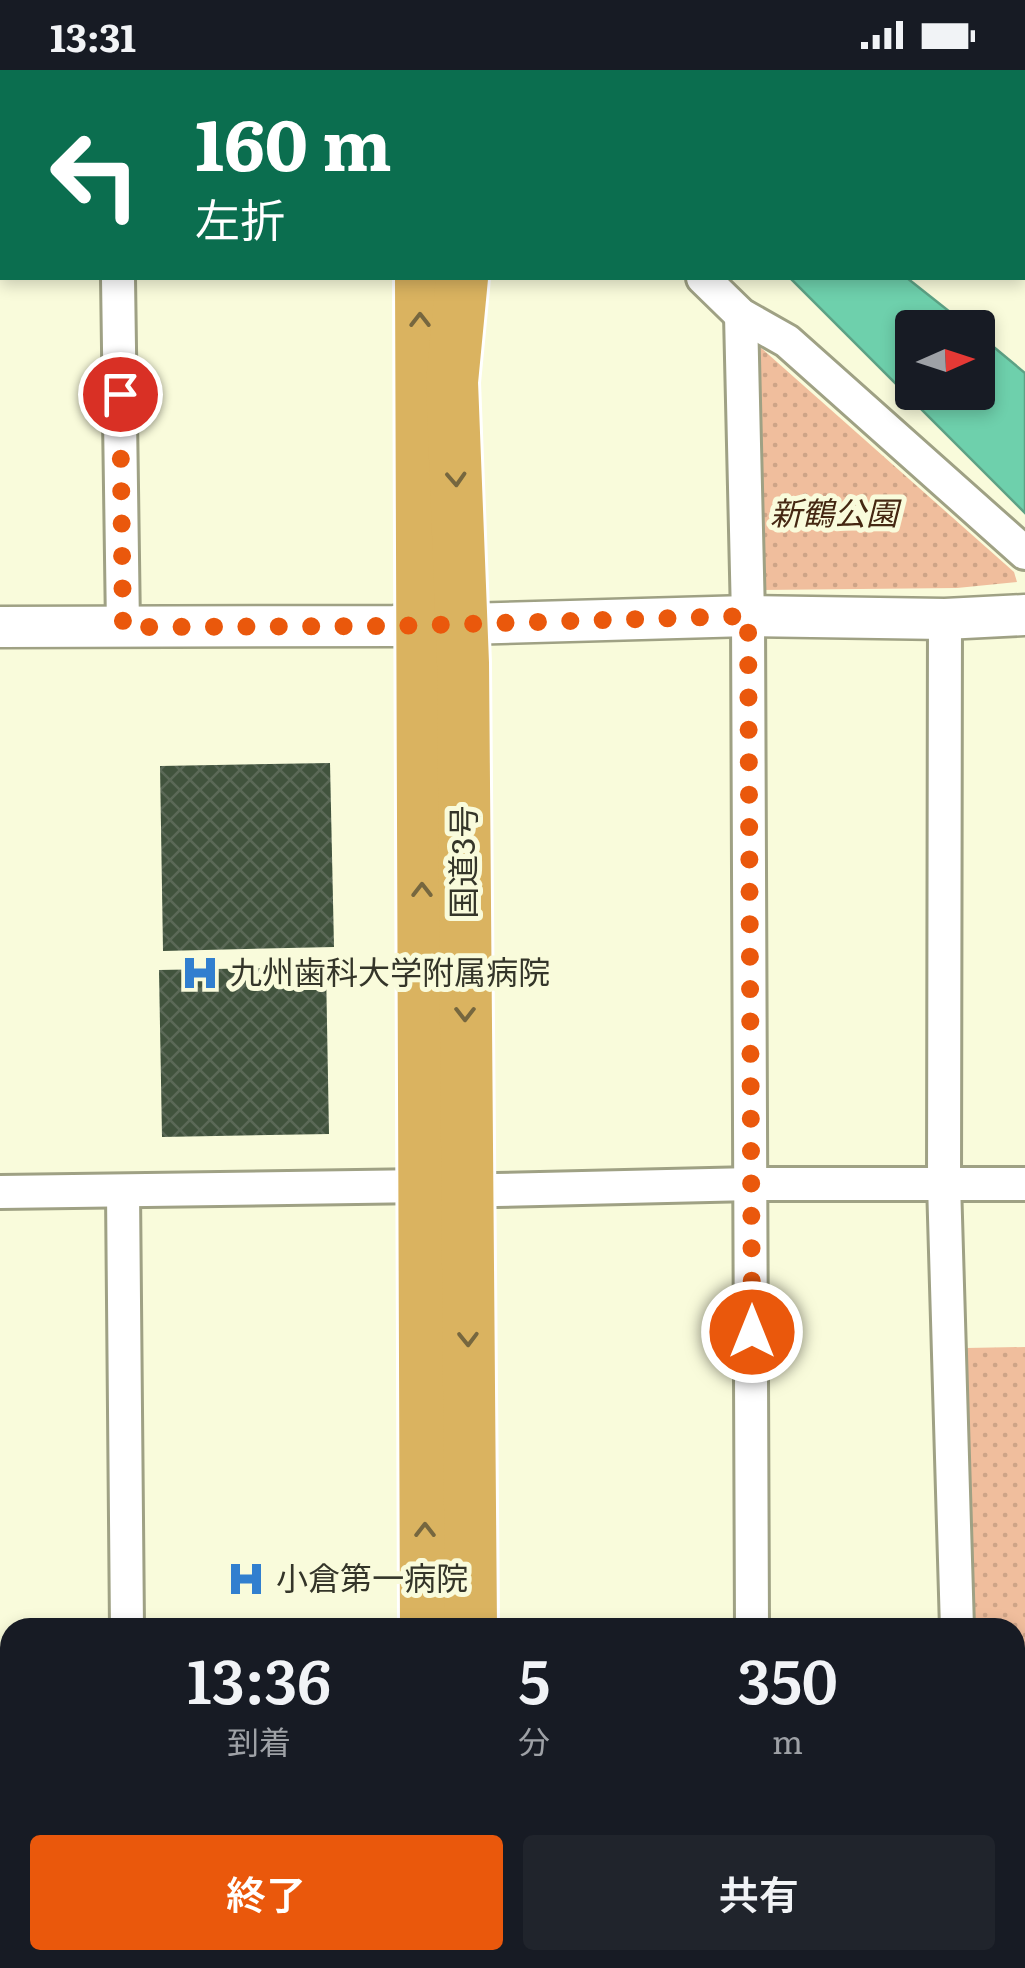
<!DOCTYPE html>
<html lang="ja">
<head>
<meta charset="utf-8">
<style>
	body { margin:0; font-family:Literata,"Noto Sans JP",serif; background:#20242c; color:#f1f3f6; height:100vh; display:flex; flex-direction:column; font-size:38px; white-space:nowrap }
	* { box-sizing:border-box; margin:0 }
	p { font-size:32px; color:#9ea1a6 }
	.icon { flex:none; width:55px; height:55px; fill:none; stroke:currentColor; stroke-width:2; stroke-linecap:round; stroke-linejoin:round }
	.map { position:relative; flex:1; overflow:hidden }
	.panel { position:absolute; left:0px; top:1548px; width:1025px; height:352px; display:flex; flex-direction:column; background:#171b24; border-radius:30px 30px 0 0; box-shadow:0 5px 15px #0003 }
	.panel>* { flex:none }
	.banner { position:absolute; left:0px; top:0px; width:1025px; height:210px; box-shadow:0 5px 15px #0003; background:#0b6e4f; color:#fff; overflow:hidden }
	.needle { width:65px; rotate:87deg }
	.fabs { position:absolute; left:895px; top:240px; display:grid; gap:20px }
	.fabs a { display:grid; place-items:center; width:100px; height:100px; border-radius:10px; background:#171b24; box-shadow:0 5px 15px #0003; font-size:50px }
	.pin { position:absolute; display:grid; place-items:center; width:85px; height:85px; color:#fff; margin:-42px; border:5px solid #fff; border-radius:50%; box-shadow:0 2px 10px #0007 }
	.me { position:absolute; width:110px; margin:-55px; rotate:0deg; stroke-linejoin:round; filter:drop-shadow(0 0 8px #0008) }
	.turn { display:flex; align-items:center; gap:35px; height:210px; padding:0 30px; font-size:45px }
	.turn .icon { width:130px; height:130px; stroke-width:2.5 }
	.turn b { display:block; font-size:70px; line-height:85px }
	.eta { display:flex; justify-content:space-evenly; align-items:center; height:170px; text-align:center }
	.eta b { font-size:60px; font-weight:600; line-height:70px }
	.cta { display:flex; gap:20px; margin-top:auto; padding:20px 30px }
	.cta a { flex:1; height:115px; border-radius:10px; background:#ea580c; color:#fff; font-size:40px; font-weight:600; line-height:115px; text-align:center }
	.cta a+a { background:#20242c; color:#f1f3f6 }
	.status { display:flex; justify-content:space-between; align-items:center; height:70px; padding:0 50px; background:#171b24; direction:ltr }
	.status svg { height:28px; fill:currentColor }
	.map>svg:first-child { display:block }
</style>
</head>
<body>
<div class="status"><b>13:31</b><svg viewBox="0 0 49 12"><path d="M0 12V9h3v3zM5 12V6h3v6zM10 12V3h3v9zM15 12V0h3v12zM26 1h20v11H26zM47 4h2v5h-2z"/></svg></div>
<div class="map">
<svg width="1025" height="1898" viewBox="0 0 1025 1898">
	<defs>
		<pattern id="green-dots" width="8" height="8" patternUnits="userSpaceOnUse" patternTransform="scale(2.5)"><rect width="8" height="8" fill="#f0be9d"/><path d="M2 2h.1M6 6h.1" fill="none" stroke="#cea487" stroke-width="1.8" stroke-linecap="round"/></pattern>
		<pattern id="building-cross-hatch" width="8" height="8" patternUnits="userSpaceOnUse" patternTransform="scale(2.5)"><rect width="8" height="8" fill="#41533d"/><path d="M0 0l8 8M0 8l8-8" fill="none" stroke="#5b6957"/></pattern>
	</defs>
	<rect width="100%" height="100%" fill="#f9fbdb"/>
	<g fill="url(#green-dots)">
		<polygon points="760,277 1014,502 1017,512 957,518 759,520"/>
		<polygon points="1025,1277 1025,1615 1015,1621 1015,1558 966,1557 966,1278"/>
	</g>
	<polygon fill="#6ed0ac" stroke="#5da285" stroke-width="2.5" points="790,208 907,208 969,257 912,258 912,322 978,322 978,264 1025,303 1025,443"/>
	<g fill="url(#building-cross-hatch)">
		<polygon points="330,693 334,877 163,881 160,696"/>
		<polygon points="326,897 329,1064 162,1067 159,900"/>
	</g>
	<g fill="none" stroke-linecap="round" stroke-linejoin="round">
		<g stroke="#9fa184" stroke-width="38">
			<g id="minor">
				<polyline points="115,0 115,2"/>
				<polyline points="0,8 2,8"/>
				<polyline points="118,208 123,557"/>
				<polyline points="703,208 741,245 787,271 1025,483"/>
				<polyline points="741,245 748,546 752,1558"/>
				<polyline points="945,549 944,1113 957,1558"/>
				<polyline points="0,1122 425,1116 496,1120 752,1114 1025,1114"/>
				<polyline points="123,1122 127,1558"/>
				<polyline points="1015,1653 1025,1646"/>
				<polyline points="0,1669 10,1671"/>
				<polyline points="147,1890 147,1898"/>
				<polyline points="753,1890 754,1898"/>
			</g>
		</g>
		<g stroke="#9fa184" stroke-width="45">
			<polyline id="tertiary" points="0,557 393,556 748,546 945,549 1025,545"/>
		</g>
		<g stroke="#9fa184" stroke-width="50">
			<g id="secondary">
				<polyline points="422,0 422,2"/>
				<polyline points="973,0 975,2"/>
				<polyline points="1022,8 1025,12"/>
				<polyline points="1022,70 1025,74"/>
			</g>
		</g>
		<g stroke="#fff" stroke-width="58">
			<g id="trunk">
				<polyline points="469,2 470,0"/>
				<polyline points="421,208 426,1558"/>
				<polyline points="462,208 452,312 463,593 471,1558"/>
				<polyline points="427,1890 427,1898"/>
				<polyline points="472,1890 472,1898"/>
			</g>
		</g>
		<use href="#minor" stroke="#fff" stroke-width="32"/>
		<use href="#tertiary" stroke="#fff" stroke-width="40"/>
		<use href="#secondary" stroke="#fff" stroke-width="45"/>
		<use href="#trunk" stroke="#dab360" stroke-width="52"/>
	</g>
	<defs><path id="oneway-chevron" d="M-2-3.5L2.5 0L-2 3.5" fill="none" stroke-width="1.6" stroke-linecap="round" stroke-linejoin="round" transform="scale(2.5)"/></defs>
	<g stroke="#76673f">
		<use href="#oneway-chevron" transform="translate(420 250) rotate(-90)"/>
		<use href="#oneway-chevron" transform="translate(456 409) rotate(87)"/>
		<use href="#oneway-chevron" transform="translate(422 820) rotate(-90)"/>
		<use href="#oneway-chevron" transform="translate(465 944) rotate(90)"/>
		<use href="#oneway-chevron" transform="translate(468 1269) rotate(89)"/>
		<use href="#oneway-chevron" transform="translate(425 1460) rotate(-90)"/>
	</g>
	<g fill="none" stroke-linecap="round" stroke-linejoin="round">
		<polyline stroke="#ea580c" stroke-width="18" stroke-dasharray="0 32.4" points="120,324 123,557 393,556 748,546 752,1262"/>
	</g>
	<defs>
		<g id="hospital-bare" transform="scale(3)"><path d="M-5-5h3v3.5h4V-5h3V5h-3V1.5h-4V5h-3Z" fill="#317fcf" stroke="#f9fbdb" stroke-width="2.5" paint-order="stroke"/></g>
	</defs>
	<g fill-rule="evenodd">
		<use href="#hospital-bare" x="200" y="903"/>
		<use href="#hospital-bare" x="246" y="1509"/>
	</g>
	<g text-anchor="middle" stroke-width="10" stroke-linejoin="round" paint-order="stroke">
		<g font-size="32" font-style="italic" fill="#452712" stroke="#f9fbdb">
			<text x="834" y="455">新鶴公園</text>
		</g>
		<g font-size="32" fill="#343529" stroke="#f9fbdb">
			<text transform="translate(464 792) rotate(-90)" y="11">国道3号</text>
		</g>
		<g font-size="32" fill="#343529" stroke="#f9fbdb" text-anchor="start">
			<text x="230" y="914">九州歯科大学附属病院</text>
			<text x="276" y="1520">小倉第一病院</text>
		</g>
	</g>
</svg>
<div class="fabs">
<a><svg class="needle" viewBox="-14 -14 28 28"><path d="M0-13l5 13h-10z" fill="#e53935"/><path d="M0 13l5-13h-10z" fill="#9ea1a6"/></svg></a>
</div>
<div class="pin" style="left:120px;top:324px;background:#d93025"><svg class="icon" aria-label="arrive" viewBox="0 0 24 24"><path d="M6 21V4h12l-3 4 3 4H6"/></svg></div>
<svg class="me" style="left:752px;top:1262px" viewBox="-20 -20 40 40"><circle r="17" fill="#ea580c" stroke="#fff" stroke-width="3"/><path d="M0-11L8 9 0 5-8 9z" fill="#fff"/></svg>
<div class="banner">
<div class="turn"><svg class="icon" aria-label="left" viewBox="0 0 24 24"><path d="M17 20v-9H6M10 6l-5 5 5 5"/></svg><div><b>160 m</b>左折</div></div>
</div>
<section class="panel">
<div class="eta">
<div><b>13:36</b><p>到着</p></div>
<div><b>5</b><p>分</p></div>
<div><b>350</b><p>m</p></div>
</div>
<div class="cta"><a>終了</a><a>共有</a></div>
</section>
</div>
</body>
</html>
